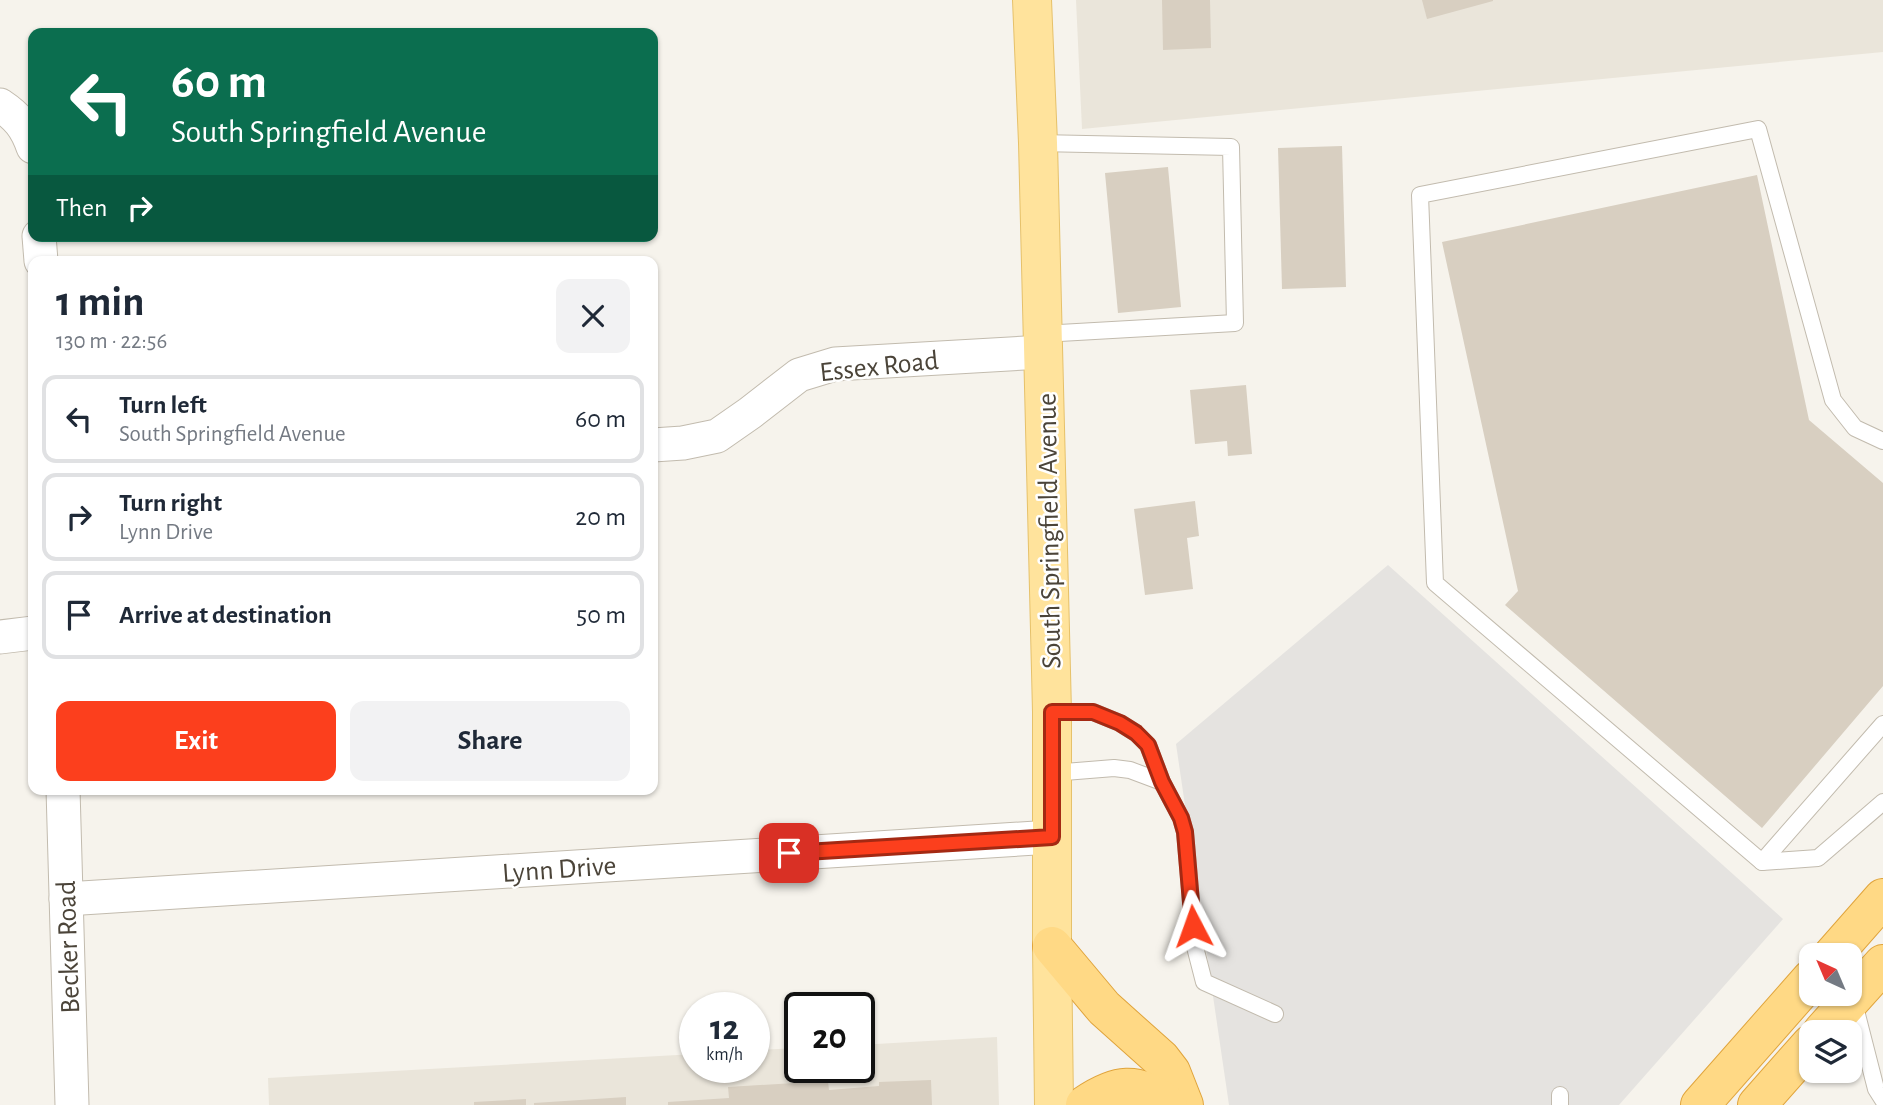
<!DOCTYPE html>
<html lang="en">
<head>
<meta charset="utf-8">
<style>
	body { margin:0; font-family:"Alegreya Sans",sans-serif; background:#f2f2f3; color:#1f2937; height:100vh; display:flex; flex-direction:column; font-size:26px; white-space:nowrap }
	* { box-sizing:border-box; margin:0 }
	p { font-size:23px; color:#747a83 }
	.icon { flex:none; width:38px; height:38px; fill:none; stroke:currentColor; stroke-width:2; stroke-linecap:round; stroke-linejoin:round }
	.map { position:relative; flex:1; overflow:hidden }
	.drawer { position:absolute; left:28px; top:256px; width:630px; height:539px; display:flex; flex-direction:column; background:#fff; border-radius:14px; box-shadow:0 2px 5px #0004 }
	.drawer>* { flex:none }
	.hud { position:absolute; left:28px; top:28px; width:630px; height:214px; border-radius:14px; box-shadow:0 2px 5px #0004; background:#0b6e4f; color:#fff; overflow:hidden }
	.needle { width:46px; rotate:316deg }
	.tools { position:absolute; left:1799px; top:943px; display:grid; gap:14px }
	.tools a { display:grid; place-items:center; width:63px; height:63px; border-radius:14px; background:#fff; box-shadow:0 2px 5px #0004; font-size:35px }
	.speed { position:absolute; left:679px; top:992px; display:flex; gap:14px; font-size:35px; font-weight:700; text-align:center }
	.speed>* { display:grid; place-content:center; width:91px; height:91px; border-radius:50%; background:#fff; box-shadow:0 2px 5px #0004; line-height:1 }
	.speed small { font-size:18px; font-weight:400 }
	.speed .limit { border:4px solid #111; border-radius:10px; background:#fff; color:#111 }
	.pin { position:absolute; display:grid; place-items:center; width:60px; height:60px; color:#fff; margin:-30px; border-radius:14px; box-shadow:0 4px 10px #0006 }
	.me { position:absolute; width:77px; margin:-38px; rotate:356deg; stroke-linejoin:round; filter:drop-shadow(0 0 5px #0008) }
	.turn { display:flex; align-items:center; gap:24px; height:147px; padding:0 28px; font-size:32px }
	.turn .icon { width:91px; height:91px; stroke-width:2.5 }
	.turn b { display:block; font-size:49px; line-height:60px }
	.then { display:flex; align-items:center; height:66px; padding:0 28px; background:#0003; gap:14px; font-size:26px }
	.round { display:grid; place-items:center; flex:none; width:74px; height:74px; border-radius:14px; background:#f2f2f3 }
	.summary { display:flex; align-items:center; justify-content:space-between; height:119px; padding:0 28px }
	h1 { font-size:42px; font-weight:700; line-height:52px }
	.button { display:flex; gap:14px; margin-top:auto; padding:14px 28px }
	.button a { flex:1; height:80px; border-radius:14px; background:#fc3f1d; color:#fff; font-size:28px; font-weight:700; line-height:80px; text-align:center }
	.button a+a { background:#f2f2f3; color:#1f2937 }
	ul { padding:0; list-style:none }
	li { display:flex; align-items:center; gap:21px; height:88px; margin:0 14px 10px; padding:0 14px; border:4px solid #e0e1e3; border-radius:14px }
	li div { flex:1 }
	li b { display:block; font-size:26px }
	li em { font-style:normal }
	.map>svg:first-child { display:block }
</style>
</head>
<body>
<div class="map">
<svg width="1883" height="1105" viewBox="0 0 1883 1105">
	<rect width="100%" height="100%" fill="#f6f3ec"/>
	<g fill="#eae5da">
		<polygon points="1076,0 1883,0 1883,52 1082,129"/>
		<polygon points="997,1037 999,1105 269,1105 268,1078 695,1054 695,1068 754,1068 754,1050 800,1048 800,1068 859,1068 859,1045"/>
	</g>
	<polygon fill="#e5e3e0" points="1388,565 1783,919 1619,1105 1229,1105 1176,744"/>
	<g fill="#d8cfc1">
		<polygon points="1162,0 1210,0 1211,48 1163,50"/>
		<polygon points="1422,0 1493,0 1493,1 1427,19"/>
		<polygon points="1342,146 1346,287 1282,289 1278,148"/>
		<polygon points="1168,167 1181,307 1118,313 1105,173"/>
		<polygon points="1757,175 1809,420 1883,483 1883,686 1762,828 1505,605 1518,591 1442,242"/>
		<polygon points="574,257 575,261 543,261 543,259"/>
		<polygon points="1246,385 1252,454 1228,456 1227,441 1195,444 1190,390"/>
		<polygon points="1195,501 1199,536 1187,538 1193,589 1145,595 1134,509"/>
		<polygon points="931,1080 932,1105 668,1105 668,1102 729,1098 728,1087 828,1081 829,1090 879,1086 879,1082"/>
		<polygon points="626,1097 626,1105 534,1105 534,1103"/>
		<polygon points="526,1099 526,1105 474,1105 474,1102"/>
	</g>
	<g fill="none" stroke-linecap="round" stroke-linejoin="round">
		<g stroke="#c2bbae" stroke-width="18">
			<g id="service">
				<polyline points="1038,143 1231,147 1235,323 1042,334"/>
				<polyline points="1883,441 1855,428 1833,400 1758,129 1420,195 1435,583 1762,862 1883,724"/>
				<polyline points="1052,712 1093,712 1120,723 1136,733 1148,745 1162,782 1181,818 1185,832 1195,947 1204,982 1275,1014"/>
				<polyline points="1052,773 1114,768 1130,770 1162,782"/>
				<polyline points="1762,862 1818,858 1883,802"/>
				<polyline points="1853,999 1876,1089 1883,1100"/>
				<polyline points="1560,1095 1560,1105"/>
			</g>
		</g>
		<g stroke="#c2bbae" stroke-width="35">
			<g id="minor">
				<path d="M0 105C18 117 26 127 33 147"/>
				<polyline points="39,236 41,261"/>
				<polyline points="653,445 683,443 717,436 750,413 799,375 835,364 1043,352"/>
				<polyline points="0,637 33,633"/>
				<polyline points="63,789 72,1105"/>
				<polyline points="66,899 1052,837"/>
			</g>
		</g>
		<g stroke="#e6c16a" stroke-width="40">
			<polyline id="primary" points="1032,0 1038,143 1052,712 1052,946 1054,1105"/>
		</g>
		<g stroke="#e0a43c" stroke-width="40">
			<g id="trunk">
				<polyline points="1052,946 1104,1008 1161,1059 1171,1072 1184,1105"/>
				<polyline points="1832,956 1883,898"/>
				<polyline points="1822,1032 1883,964"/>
				<path d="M1085 1105C1116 1084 1137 1080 1168 1105"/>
				<polyline points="1700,1105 1811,979"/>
				<polyline points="1757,1105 1811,1044"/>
			</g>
		</g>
		<use href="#service" stroke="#fff" stroke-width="16"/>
		<use href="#minor" stroke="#fff" stroke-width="33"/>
		<use href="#primary" stroke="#ffe39c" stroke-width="38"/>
		<use href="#trunk" stroke="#ffd985" stroke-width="38"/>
	</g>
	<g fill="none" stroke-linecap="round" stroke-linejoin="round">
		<g stroke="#a42913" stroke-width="18">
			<polyline id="route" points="789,853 1052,837 1052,712 1093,712 1120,723 1136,733 1148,745 1162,782 1181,818 1185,832 1193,926"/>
		</g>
		<use href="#route" stroke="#fc3f1d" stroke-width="12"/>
	</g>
	<g text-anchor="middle" stroke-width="5" stroke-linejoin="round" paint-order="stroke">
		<g font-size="28" fill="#4b4439" stroke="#fff">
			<text transform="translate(879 365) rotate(-6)" y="10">Essex Road</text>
			<text transform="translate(1048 531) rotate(-91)" y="10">South Springfield Avenue</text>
			<text transform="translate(559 868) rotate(-4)" y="10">Lynn Drive</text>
			<text transform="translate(67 947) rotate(-92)" y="10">Becker Road</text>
		</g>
	</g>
</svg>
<div class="tools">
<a><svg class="needle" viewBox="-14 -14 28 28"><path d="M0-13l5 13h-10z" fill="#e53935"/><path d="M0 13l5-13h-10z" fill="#747a83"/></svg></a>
<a><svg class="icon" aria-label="layers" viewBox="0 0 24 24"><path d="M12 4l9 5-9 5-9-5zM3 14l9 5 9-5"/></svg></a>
</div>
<div class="speed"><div>12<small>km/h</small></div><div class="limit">20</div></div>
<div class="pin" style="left:789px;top:853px;background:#d93025"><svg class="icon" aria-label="arrive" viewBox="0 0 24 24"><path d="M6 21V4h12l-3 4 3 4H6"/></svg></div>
<svg class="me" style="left:1193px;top:926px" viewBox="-20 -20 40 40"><path d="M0-17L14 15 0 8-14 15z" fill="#fc3f1d" stroke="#fff" stroke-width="4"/></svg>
<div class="hud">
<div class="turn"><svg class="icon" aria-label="left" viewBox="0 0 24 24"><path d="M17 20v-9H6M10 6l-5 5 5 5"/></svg><div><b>60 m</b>South Springfield Avenue</div></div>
<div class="then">Then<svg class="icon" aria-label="right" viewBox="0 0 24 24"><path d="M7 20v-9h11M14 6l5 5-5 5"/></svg></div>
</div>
<section class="drawer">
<div class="summary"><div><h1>1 min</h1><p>130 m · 22:56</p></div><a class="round"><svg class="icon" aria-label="close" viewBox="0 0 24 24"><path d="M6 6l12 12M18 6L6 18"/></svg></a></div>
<ul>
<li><svg class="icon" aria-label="left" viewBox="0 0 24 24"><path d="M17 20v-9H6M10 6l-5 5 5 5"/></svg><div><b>Turn left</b><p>South Springfield Avenue</p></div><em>60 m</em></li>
<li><svg class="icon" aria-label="right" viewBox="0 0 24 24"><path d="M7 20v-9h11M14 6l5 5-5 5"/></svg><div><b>Turn right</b><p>Lynn Drive</p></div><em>20 m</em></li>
<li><svg class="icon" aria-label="arrive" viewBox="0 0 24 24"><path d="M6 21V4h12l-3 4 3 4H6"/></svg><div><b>Arrive at destination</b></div><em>50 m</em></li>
</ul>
<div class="button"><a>Exit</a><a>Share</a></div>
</section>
</div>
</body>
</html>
